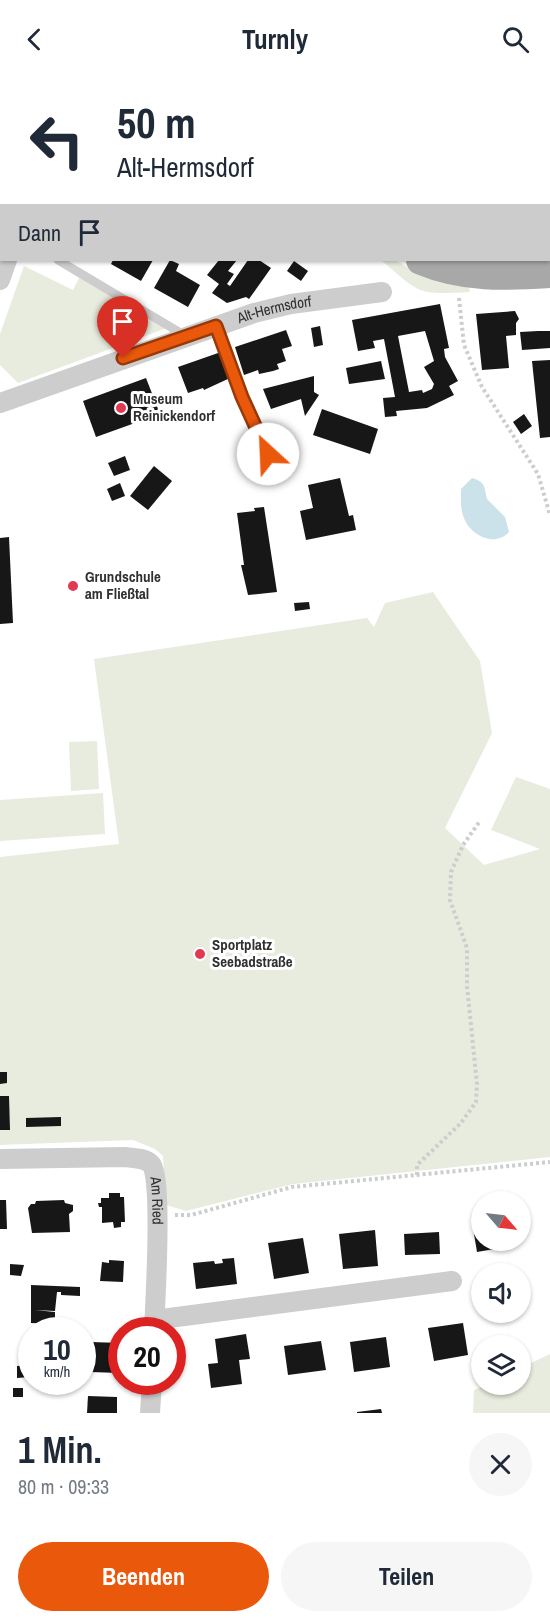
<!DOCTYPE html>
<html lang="de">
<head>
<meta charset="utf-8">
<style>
	body { margin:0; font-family:"Archivo Narrow",sans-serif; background:#f6f6f7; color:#1f2937; height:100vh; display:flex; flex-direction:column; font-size:22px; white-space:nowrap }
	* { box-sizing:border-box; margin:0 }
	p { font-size:20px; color:#747a83 }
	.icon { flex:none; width:33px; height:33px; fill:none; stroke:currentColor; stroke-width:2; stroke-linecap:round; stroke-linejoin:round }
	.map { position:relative; height:1335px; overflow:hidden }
	.panel { display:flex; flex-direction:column; background:#fff; flex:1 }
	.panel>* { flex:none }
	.top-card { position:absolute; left:0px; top:0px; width:550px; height:183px; box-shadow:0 2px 4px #0004; background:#fff; color:#1f2937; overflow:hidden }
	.needle { width:39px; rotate:118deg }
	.tools { position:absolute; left:471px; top:1113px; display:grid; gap:12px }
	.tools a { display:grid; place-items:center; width:60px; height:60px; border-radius:50%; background:#fff; box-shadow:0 2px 4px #0004; font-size:30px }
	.speed { position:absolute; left:18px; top:1239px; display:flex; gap:12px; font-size:30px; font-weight:700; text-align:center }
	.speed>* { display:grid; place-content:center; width:78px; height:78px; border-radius:50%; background:#fff; box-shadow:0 2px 4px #0004; line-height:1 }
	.speed small { font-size:15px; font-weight:400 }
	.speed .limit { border:9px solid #d22; background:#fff; color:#111 }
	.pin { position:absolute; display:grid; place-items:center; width:51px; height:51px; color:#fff; margin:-62px -26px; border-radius:50% 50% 50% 0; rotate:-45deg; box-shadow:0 0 6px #0007 }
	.pin .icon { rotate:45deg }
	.me { position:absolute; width:66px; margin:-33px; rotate:335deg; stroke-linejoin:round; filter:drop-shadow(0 0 4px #0008) }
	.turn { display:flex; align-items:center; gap:21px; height:126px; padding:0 18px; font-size:27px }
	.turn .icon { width:78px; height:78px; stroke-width:2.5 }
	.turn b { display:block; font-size:42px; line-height:51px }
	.then { display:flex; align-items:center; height:57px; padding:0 18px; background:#0003; gap:12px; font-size:22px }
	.round { display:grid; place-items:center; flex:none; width:63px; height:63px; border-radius:32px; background:#f6f6f7 }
	.head { display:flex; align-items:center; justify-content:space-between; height:102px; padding:0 18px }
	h1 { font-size:36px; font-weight:800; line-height:45px }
	.action { display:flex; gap:12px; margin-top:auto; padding:12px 18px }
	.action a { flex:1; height:69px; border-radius:36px; background:#ea580c; color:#fff; font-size:24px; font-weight:800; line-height:69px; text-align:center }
	.action a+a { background:#f6f6f7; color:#1f2937 }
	header { display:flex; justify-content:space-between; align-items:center; height:78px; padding:0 18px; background:#fff; font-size:27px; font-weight:800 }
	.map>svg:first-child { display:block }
</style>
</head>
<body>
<header><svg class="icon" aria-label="back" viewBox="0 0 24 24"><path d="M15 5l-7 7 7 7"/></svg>Turnly<svg class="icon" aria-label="search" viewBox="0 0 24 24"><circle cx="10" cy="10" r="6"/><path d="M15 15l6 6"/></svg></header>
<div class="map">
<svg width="550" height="1335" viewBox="0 0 550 1335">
	<rect width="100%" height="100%" fill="#fff"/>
	<g fill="#e7ecde">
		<path d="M381 182H395L415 194 469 209 470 214C416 217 421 216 381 182Z"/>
		<polygon points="24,188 73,212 80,198 167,250 18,305 0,287 0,256"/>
		<polygon points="433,514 480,583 492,655 445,750 484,787 540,771 491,752 516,699 550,711 550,1079 293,1106 186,1133 166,1127 163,1078 155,1071 133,1062 0,1067 0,779 119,766 94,581 367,540 374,549 385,525"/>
		<polygon points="97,663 99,711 71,713 69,664"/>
		<polygon points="103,715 105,756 0,763 0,722"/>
		<polygon points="550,1276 550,1335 473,1335 474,1312 486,1307 520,1306 521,1290"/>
	</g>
	<path fill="#cbe2eb" d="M472 400C486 404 484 409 487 421L505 439 509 454C495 470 470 457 464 440 460 431 461 421 461 411Z"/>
	<g fill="#171717" fill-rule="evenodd">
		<polygon points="113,182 153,182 141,203 111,186"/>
		<polygon points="170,182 179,186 176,193 200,207 188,229 154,210"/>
		<polygon points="219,182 237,182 228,193 234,196 227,206 230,208 248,182 259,182 271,190 249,221 246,219 227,225 212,215 219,206 207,197"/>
		<polygon points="294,183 308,193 301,203 287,193"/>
		<path d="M440 226 449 270 444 271 445 279 458 303 449 308 454 317 427 330 396 333 397 338 385 339 383 320 395 319 384 261 373 263 375 270 358 273 352 242ZM425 253 434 283 424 289 434 306 432 311 423 315 422 312 409 314 398 258Z"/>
		<polygon points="515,233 519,241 516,245 516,257 506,258 509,290 482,292 476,236"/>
		<polygon points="320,248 323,267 314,269 311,250"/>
		<polygon points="286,252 292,268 282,271 286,283 277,286 279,291 273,293 259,296 258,292 244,297 235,269"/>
		<polygon points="538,253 550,253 550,270 522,272 520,254"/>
		<polygon points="221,274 230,300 204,312 203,310 188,315 178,289"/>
		<polygon points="550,282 550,359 540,360 532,283"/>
		<polygon points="381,283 385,301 349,306 346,290"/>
		<polygon points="314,298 314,314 319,317 305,338 301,321 271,331 263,311"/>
		<polygon points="146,300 160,336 96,359 83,323"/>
		<polygon points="322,331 378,351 370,376 313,357"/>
		<polygon points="524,336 532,348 521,356 513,344"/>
		<polygon points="125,378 130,392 114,398 108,385"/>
		<polygon points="154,388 172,403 148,432 130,418"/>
		<polygon points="340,400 349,438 353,437 356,452 306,462 300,433 313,430 308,407"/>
		<polygon points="120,405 125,418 112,423 107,411"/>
		<polygon points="264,429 277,514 248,517 241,487 244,487 237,435 255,433 254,430"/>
		<polygon points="9,459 13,545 0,546 0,460"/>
		<polygon points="309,524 310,531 295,533 294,525"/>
		<polygon points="0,994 7,994 7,1005 0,1006"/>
		<polygon points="0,1018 9,1018 10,1052 0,1052"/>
		<polygon points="61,1039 61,1048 26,1049 26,1040"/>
		<polygon points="109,1115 120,1115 120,1119 124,1119 125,1144 121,1144 121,1149 114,1150 113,1144 102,1145 102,1129 99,1129 98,1125 101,1125 101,1120 109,1120"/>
		<polygon points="0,1122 6,1122 7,1151 0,1151"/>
		<polygon points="64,1122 65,1125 73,1127 73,1133 69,1136 70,1154 32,1155 28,1130 31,1126 35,1126 36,1123"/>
		<polygon points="482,1143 482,1162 517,1162 518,1167 477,1174 472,1144"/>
		<polygon points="375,1152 378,1188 343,1191 339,1156"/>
		<polygon points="439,1154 440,1176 405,1177 404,1156"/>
		<polygon points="303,1160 309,1195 274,1201 268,1165"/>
		<polygon points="234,1180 237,1206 196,1211 193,1185 214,1183 215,1186 223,1185 222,1181"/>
		<polygon points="109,1182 124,1183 123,1204 100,1203 102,1184 109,1185"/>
		<polygon points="10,1186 24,1187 21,1198 10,1197"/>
		<polygon points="31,1207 80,1209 80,1218 61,1217 61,1214 57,1214 55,1233 35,1232 55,1234 55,1246 31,1245"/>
		<polygon points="463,1245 468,1277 434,1283 428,1250"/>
		<polygon points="246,1256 250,1281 239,1282 242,1306 211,1310 208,1286 218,1285 215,1261"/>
		<polygon points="386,1259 390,1289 354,1294 350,1264"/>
		<polygon points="321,1263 326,1292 288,1297 284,1268"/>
		<polygon points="91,1264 121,1265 120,1295 90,1294"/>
		<polygon points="30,1287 30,1299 17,1300 17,1288"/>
		<rect x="13" y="1310" width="10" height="9"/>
		<polygon points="88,1318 117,1319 117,1335 87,1335"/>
		<polygon points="381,1331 382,1335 357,1335 357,1334"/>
	</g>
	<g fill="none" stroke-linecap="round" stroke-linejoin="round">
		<g stroke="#cdcdcd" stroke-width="4" stroke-dasharray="3 3" stroke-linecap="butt">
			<polyline points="200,0 201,2"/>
			<polyline points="459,220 464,267 482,309 538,396 550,437"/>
			<polyline points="417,1097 417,1087 461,1045 476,1024 477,1006 467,908 467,870 450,822 451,794 463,767 480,743"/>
			<polyline points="175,1137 191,1137 292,1109 550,1084"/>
		</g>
		<g stroke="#cdcdcd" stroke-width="9">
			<polyline points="240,2 241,0"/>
			<polyline points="549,109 550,107"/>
			<polyline points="58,182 184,257"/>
			<polyline points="215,247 242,319 268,376"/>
		</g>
		<g stroke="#cdcdcd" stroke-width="20">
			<polyline points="74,2 74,0"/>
			<polyline points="0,109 2,110"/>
			<polyline points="0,202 7,182"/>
			<path id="s1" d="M0 325 254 235 291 226 382 214"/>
			<path id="s2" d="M0 1081 125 1079C134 1080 145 1080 151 1086 163 1098 155 1229 154 1252"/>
			<polyline points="154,1242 452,1203"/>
			<polyline points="150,1335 152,1304"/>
		</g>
		<g stroke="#a8a8a8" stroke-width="30">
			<polyline points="164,0 166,2"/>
			<path d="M421 182C464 200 505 198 550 195"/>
		</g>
	</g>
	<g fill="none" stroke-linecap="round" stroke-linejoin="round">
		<g stroke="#983908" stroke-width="15">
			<polyline id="route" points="123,280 216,248 242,319 268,376"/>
		</g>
		<use href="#route" stroke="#ea580c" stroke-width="10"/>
	</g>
	<g fill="#e13853" stroke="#fff" stroke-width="2">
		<circle cx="121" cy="330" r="6"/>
		<circle cx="73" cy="508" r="6"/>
		<circle cx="200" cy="876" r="6"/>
	</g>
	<g text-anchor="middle" stroke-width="6" stroke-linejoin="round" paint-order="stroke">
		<g font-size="15" fill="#303030" stroke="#fff">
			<text dy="5" stroke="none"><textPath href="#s1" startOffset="290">Alt-Hermsdorf</textPath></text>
			<text dy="5" stroke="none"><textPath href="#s2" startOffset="190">Am Ried</textPath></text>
		</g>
		<g font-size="15" font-weight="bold" fill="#303030" stroke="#fff" text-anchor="start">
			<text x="133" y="326">Museum<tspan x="133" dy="17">Reinickendorf</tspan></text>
			<text x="85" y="504">Grundschule<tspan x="85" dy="17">am Fließtal</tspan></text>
			<text x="212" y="872">Sportplatz<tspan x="212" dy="17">Seebadstraße</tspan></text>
		</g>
	</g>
</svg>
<div class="tools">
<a><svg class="needle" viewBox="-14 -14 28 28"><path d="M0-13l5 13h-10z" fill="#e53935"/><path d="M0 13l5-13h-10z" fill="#747a83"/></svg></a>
<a><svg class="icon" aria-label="sound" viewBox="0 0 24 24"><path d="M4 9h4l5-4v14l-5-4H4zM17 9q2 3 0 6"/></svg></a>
<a><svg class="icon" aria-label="layers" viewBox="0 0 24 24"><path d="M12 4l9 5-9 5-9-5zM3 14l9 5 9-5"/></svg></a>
</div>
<div class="speed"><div>10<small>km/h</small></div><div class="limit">20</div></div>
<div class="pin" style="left:123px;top:280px;background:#d93025"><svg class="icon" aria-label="arrive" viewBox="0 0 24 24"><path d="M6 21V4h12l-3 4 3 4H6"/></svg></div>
<svg class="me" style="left:268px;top:376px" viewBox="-20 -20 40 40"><circle r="19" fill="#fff"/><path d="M0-13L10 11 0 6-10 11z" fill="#ea580c"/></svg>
<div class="top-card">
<div class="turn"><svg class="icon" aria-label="left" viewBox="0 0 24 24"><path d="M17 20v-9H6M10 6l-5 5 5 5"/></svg><div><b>50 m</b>Alt-Hermsdorf</div></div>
<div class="then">Dann<svg class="icon" aria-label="arrive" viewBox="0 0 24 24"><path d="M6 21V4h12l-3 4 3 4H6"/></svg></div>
</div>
</div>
<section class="panel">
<div class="head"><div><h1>1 Min.</h1><p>80 m · 09:33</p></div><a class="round"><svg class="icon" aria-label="close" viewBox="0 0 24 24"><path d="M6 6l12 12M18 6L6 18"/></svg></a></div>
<div class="action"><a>Beenden</a><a>Teilen</a></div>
</section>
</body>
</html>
